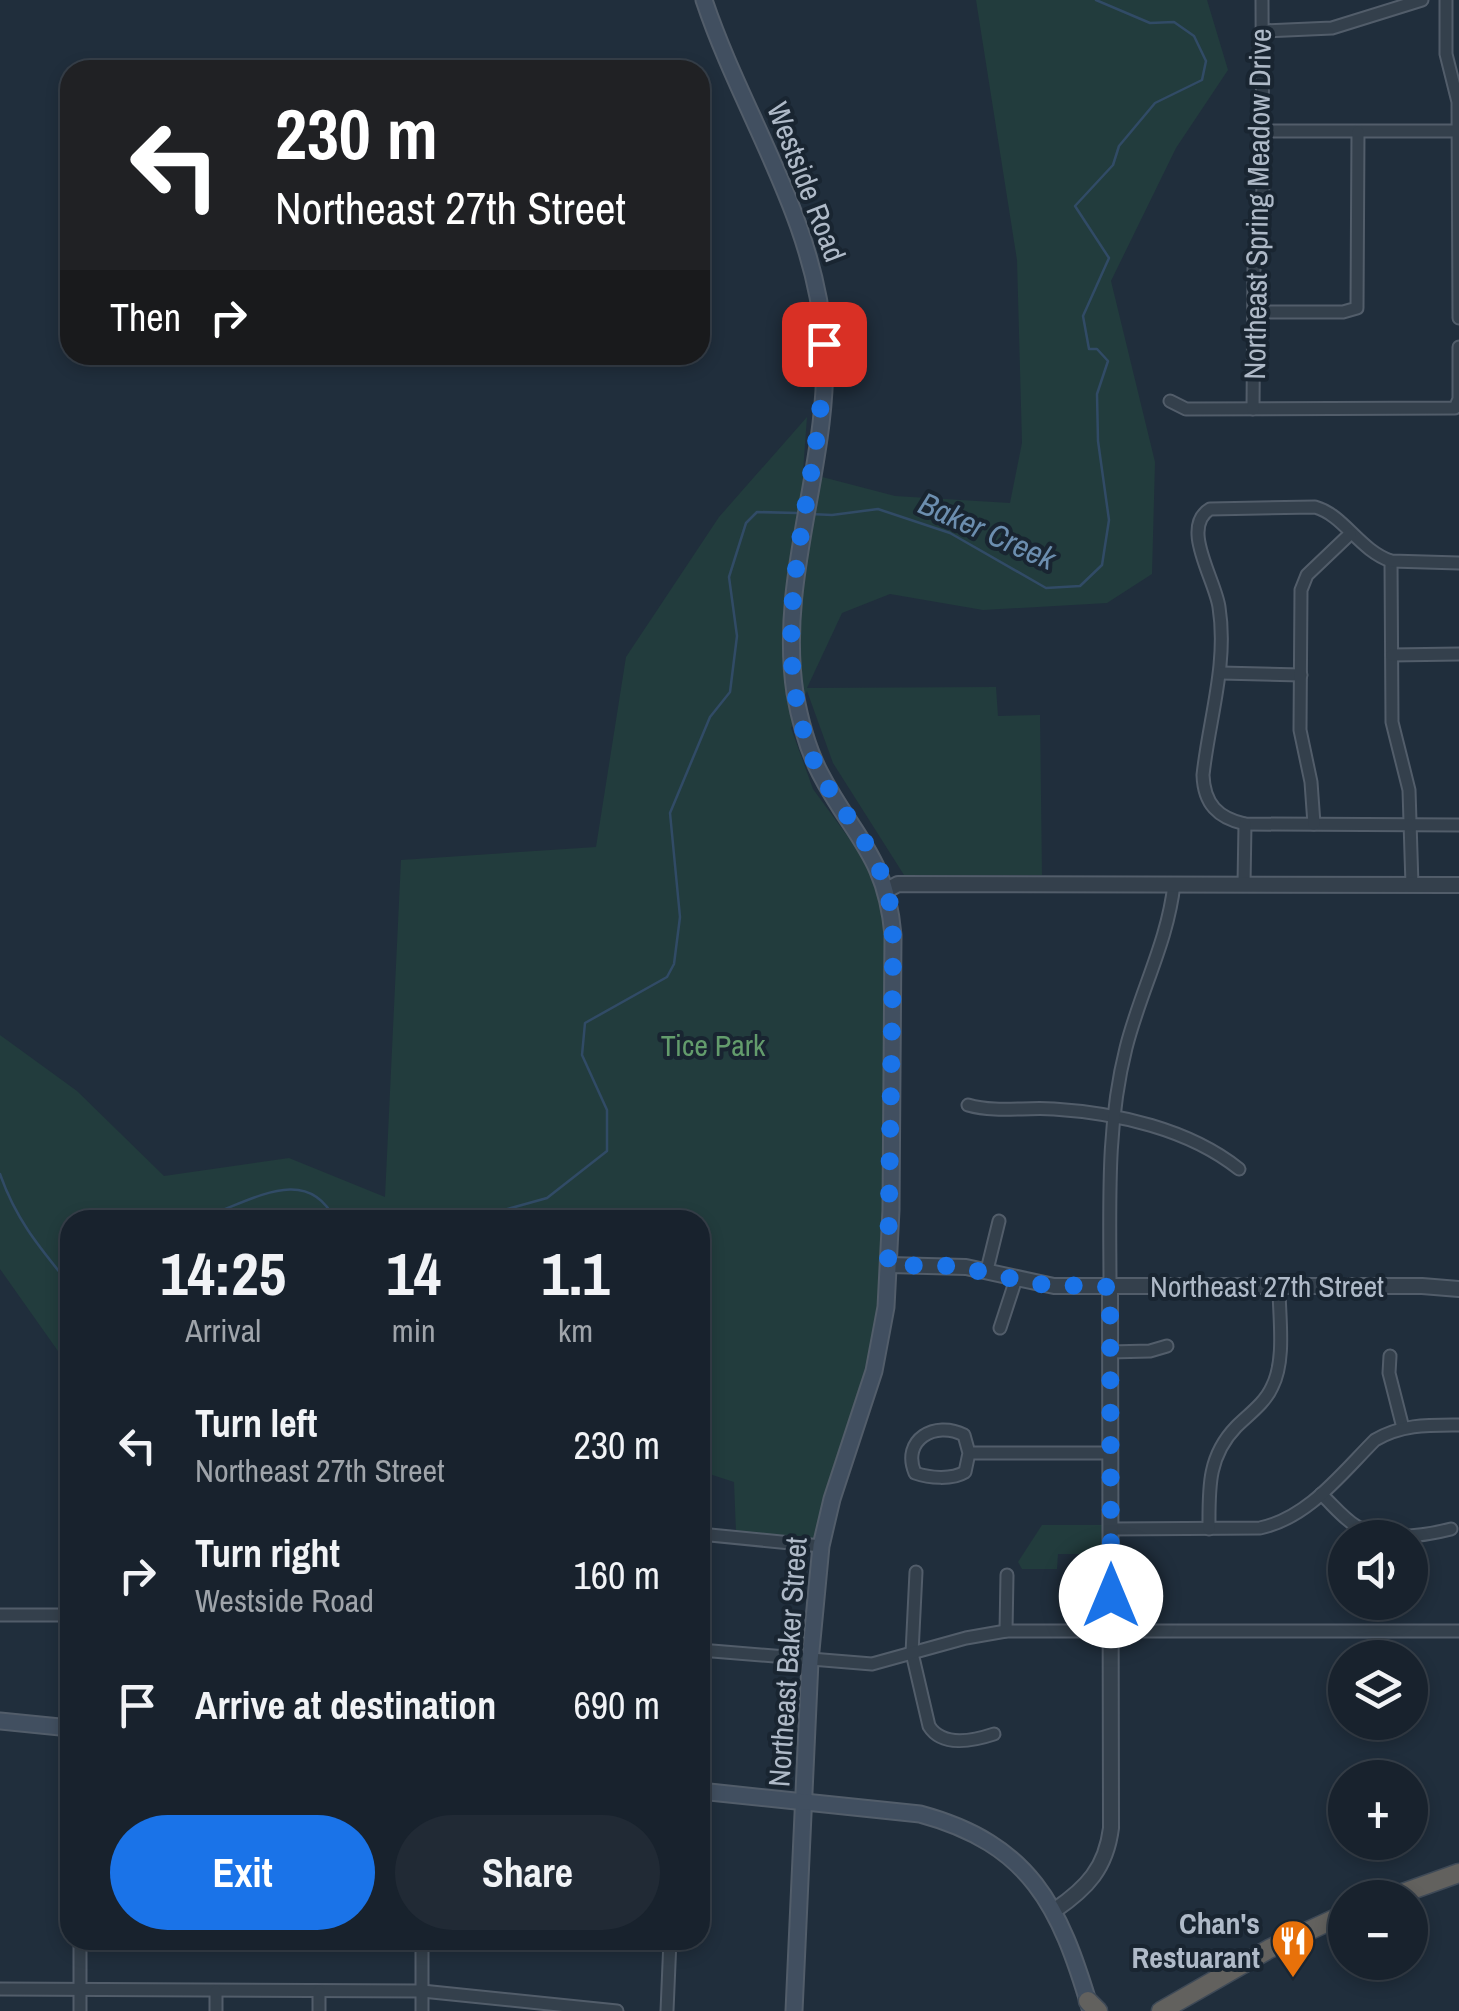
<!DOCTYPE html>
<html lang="en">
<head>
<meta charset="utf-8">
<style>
	body { margin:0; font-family:"Archivo Narrow",sans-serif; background:#212a35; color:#f1f3f6; height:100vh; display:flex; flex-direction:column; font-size:38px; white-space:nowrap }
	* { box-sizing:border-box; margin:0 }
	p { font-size:32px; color:#9fa4aa }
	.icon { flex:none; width:55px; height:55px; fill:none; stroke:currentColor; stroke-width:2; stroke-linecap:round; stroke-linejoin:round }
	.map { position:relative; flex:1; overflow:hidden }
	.sheet { position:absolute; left:60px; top:1210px; width:650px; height:740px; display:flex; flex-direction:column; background:#18222d; border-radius:30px; box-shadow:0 5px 15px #0003,0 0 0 2px #363f49 }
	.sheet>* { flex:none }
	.banner { position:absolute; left:60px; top:60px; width:650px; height:305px; border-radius:30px; box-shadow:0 5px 15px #0003,0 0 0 2px #363f49; background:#202124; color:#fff; overflow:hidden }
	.tools { position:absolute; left:1328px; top:1520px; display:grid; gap:20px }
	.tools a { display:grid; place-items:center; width:100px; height:100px; border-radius:50%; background:#18222d; box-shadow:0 5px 15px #0003,0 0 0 2px #363f49; font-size:50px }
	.pin { position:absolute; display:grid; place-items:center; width:85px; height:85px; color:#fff; margin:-42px; border-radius:20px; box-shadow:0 5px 15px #0006 }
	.me { position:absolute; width:110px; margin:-55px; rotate:0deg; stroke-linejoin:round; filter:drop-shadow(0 0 8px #0008) }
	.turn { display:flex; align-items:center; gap:35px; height:210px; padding:0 50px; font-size:45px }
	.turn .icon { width:130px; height:130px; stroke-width:2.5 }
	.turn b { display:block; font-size:70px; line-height:85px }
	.then { display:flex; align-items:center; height:95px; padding:0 50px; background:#0003; gap:20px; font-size:38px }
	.eta { display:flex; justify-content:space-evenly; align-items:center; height:170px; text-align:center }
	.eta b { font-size:60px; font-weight:700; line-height:70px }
	.action { display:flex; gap:20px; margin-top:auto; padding:20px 50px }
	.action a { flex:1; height:115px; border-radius:60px; background:#1a73e8; color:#fff; font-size:40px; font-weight:700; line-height:115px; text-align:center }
	.action a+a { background:#212a35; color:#f1f3f6 }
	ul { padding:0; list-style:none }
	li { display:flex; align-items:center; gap:30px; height:130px; padding:0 50px }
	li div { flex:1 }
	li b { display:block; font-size:38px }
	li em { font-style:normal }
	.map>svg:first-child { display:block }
</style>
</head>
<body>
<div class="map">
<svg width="1459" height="2011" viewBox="0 0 1459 2011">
	<rect width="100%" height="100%" fill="#202e3c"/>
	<g fill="#223c3d">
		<polygon points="976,0 1207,0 1228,70 1176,148 1111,281 1155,462 1152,574 1107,603 983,610 890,594 842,613 807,688 996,687 998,716 1040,715 1042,875 904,875 833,763 807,691 791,728 813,789 887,890 891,1206 878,1354 821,1546 736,1532 734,1482 700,1471 700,1220 70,1220 70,1368 0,1269 0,1035 77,1091 164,1176 289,1158 385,1197 401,860 596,847 626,657 719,517 807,417 803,472 895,496 1010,503 1022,443 1017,260"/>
		<polygon points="1042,1525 1102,1525 1102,1554 1058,1554 1057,1569 1022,1569 1018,1562"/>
	</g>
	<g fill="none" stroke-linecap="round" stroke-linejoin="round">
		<g stroke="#314b66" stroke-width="2.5">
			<polyline points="810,514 832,515 878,509 950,533 1046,588 1080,586 1102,565 1109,520 1098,441 1097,394 1108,361 1097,349 1089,349 1083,316 1109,258 1075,206 1113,165 1119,146 1155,103 1202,80 1206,61 1194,36 1174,22 1150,23 1096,0"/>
			<path d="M0 1174C16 1220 40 1248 70 1285"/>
			<path d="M211 1220 215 1213C258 1197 309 1166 335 1220"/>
			<polyline points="468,1220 547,1198 607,1151 607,1110 582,1055 585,1023 667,977 674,964 680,917 670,813 710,717 730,692 737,636 729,577 746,523 757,512 797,513"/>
		</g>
		<g stroke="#525d6a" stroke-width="15">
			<g id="minor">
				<polyline points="1446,0 1446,54 1458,102 1459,318"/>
				<polyline points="1263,31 1332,28 1422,0"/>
				<polyline points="1263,131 1459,131"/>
				<polyline points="1254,312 1343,312 1357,308 1358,132"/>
				<polyline points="1170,401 1186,409 1455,408 1459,399 1459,347"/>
				<polyline points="1253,409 1254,269 1263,222 1262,0"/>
				<polyline points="1391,561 1392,722 1409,790 1412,885"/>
				<path d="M1459 563 1391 561C1359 550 1344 515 1315 507L1210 509C1180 527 1215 579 1219 607 1228 664 1209 719 1203 775 1204 804 1218 818 1245 824L1459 825"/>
				<polyline points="1392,655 1459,654"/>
				<polyline points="1221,673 1301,675"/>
				<polyline points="1314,824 1311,782 1300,730 1301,590 1307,575 1350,534"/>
				<polyline points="1244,884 1245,824"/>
				<path d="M968 1105C996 1113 1024 1107 1054 1109 1117 1113 1189 1129 1239 1169"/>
				<polyline points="987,1270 999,1221"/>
				<path d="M1110 1287C1110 1206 1106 1127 1126 1048 1140 992 1168 941 1174 884"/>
				<polyline points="1000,1328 1016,1279"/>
				<polyline points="1110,1352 1150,1351 1167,1346"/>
				<polyline points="1390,1356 1389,1373 1403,1428"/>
				<path d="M969 1453 965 1472C952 1480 929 1478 915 1473 901 1440 935 1420 964 1435L969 1453H1111"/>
				<path d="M1321 1494C1332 1504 1343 1518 1356 1526 1382 1542 1424 1536 1451 1529"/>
				<path d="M1111 1529 1260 1528C1308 1518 1341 1474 1375 1440 1402 1424 1429 1425 1459 1425"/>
				<path d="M1209 1529C1209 1490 1207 1457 1236 1427 1248 1415 1265 1403 1272 1387 1286 1360 1279 1317 1279 1287"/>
				<polyline points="700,1534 821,1546"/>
				<path d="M916 1572 912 1653 929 1726C942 1747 973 1741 994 1734"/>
				<polyline points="0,1615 70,1615"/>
				<polyline points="1006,1631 1007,1575"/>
				<polyline points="700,1650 872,1664 966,1638 1006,1631 1459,1631"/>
				<polyline points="0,1989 422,1991 617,2011"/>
				<polyline points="216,1991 216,2011"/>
				<polyline points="80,2011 80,1940"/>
				<polyline points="319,2011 319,1991"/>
				<polyline points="422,2011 422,1940"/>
				<polyline points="667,2011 670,1940"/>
			</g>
		</g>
		<g stroke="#525d6a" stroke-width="18">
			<g id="tertiary">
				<polyline points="887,890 898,884 1459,885"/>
				<polyline points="889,1265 966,1267 1054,1286 1422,1286 1459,1289"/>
				<path d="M1055 1910C1087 1888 1106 1868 1111 1828L1110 1287"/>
			</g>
		</g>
		<g stroke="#525d6a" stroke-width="19">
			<g id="secondary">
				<path d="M704 0C742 114 815 217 824 341 832 459 777 574 795 693 800 721 807 748 820 773 853 837 886 855 893 935L891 1210 886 1307 874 1371 832 1499 821 1546 810 1661 794 2011"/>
				<polyline points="0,1721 70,1728"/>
				<path d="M700 1791 920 1814C1031 1844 1060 1907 1090 2008"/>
			</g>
		</g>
		<g stroke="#3f4a57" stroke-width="21">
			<g id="trunk">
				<polyline points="1389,1898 1459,1873"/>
				<polyline points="1088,2001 1098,2011"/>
				<polyline points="1161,2011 1269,1949 1345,1914"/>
			</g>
		</g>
		<use href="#minor" stroke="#34404c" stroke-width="11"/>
		<use href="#tertiary" stroke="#34404c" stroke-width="14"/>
		<use href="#secondary" stroke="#414f60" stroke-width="15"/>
		<use href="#trunk" stroke="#62615e" stroke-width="18"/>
	</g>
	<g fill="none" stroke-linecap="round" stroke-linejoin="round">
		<path stroke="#1a73e8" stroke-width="18" stroke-dasharray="0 32.4" d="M824 344C825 461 778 575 795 692 800 722 808 753 823 779 845 816 876 849 887 891 893 913 893 937 893 960L888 1265 956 1266 1036 1284 1110 1287 1111 1596"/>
	</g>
	<defs>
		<g id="restaurant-pin" transform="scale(2.25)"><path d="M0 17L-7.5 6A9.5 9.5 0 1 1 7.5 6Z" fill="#e8710a" stroke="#192531"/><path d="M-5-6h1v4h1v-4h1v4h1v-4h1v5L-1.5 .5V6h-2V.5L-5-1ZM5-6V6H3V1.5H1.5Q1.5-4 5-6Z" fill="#fff"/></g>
	</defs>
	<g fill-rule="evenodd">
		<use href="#restaurant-pin" x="1293" y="1941"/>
	</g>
	<g text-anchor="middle" stroke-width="8" stroke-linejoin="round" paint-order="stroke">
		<g font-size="30" fill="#afbac8" stroke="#192531">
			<text transform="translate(806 182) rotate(69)" y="10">Westside Road</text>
			<text transform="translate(1258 204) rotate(-89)" y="10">Northeast Spring Meadow Drive</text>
			<text x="1267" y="1297">Northeast 27th Street</text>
			<text transform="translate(788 1662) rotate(-86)" y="10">Northeast Baker Street</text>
		</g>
		<g font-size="30" fill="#639c6c" stroke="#192531">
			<text x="713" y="1056">Tice Park</text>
		</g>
		<g font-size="30" font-weight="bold" fill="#afbac8" stroke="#192531" text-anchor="end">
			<text x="1260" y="1934">Chan's<tspan x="1260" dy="34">Restuarant</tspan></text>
		</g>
		<g font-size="32" font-style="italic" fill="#6c8eaf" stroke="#192531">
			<text transform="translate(987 531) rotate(24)" y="11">Baker Creek</text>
		</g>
	</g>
</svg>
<div class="tools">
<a><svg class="icon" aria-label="sound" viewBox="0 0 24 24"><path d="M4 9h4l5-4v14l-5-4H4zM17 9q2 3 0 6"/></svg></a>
<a><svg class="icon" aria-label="layers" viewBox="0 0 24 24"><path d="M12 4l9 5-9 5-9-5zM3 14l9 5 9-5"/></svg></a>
<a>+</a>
<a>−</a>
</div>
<div class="pin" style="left:824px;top:344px;background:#d93025"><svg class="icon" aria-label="arrive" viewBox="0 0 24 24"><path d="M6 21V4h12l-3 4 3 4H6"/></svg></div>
<svg class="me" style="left:1111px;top:1596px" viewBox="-20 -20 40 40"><circle r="19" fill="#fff"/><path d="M0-13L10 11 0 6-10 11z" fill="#1a73e8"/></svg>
<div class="banner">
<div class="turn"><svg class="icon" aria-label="left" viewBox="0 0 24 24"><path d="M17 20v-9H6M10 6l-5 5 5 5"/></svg><div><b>230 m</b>Northeast 27th Street</div></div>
<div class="then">Then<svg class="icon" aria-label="right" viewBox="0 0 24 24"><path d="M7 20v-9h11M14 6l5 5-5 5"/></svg></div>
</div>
<section class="sheet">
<div class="eta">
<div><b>14:25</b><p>Arrival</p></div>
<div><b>14</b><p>min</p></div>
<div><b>1.1</b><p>km</p></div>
</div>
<ul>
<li><svg class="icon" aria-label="left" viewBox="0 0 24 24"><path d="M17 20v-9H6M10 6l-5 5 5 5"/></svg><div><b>Turn left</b><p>Northeast 27th Street</p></div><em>230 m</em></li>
<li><svg class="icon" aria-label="right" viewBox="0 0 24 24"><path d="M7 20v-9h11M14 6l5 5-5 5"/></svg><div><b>Turn right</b><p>Westside Road</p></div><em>160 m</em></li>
<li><svg class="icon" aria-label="arrive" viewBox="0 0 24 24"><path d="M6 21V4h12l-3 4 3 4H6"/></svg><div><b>Arrive at destination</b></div><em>690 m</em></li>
</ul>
<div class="action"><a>Exit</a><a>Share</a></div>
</section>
</div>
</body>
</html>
